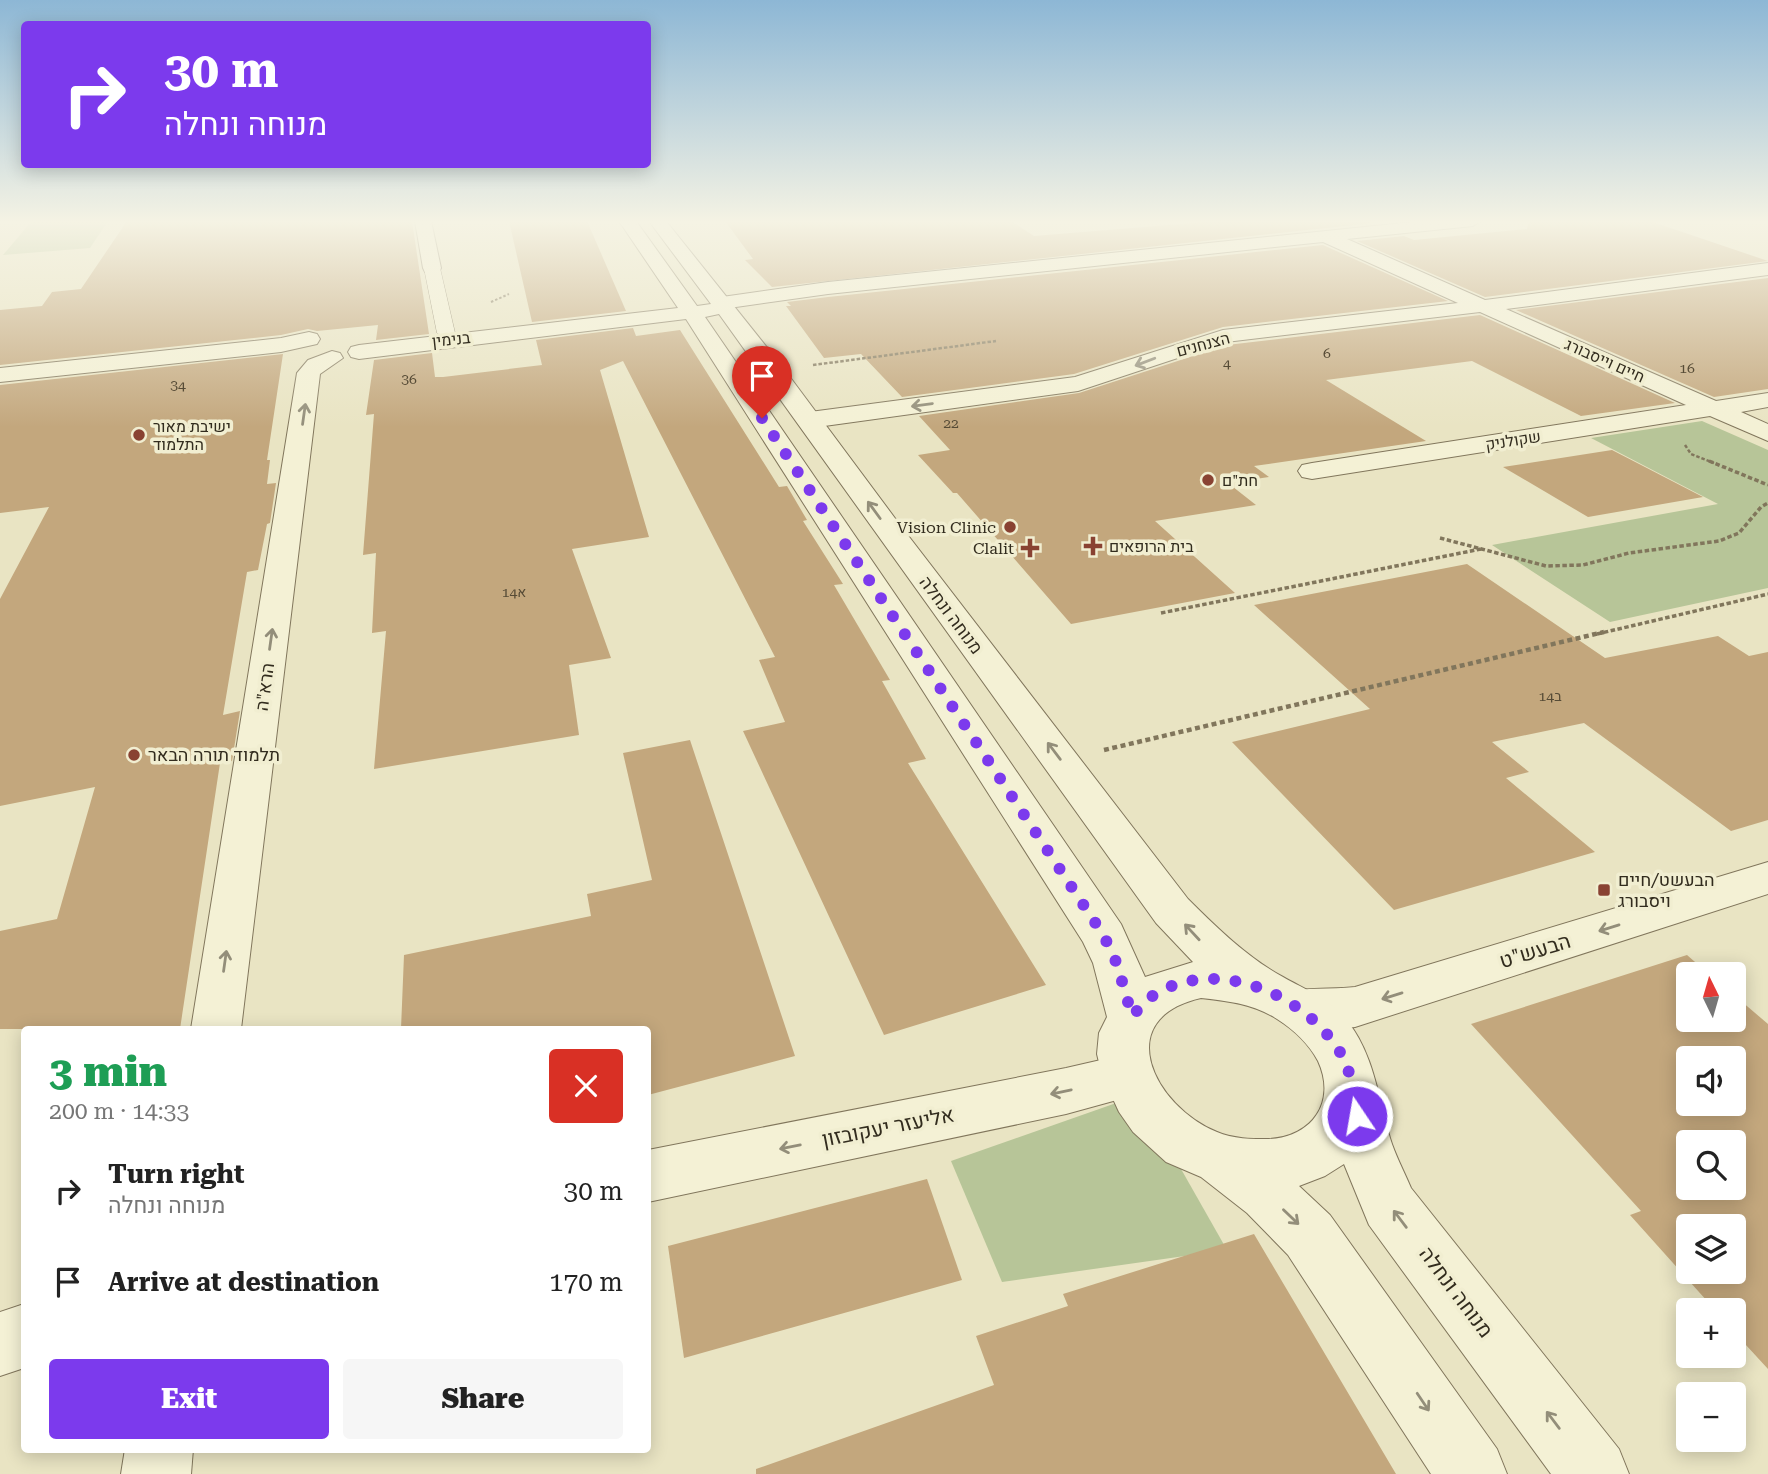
<!DOCTYPE html>
<html lang="en">
<head>
<meta charset="utf-8">
<style>
	body { margin:0; font-family:"Roboto Serif",Heebo,serif; background:#f6f6f6; color:#222; height:100vh; display:flex; flex-direction:column; font-size:26px; white-space:nowrap }
	* { box-sizing:border-box; margin:0 }
	p { font-size:23px; color:#767676 }
	.icon { flex:none; width:38px; height:38px; fill:none; stroke:currentColor; stroke-width:2; stroke-linecap:round; stroke-linejoin:round }
	.map { position:relative; flex:1; overflow:hidden }
	.drawer { position:absolute; left:21px; top:1026px; width:630px; height:427px; display:flex; flex-direction:column; background:#fff; border-radius:7px; box-shadow:0 4px 18px #0003 }
	.drawer>* { flex:none }
	.top-card { position:absolute; left:21px; top:21px; width:630px; height:147px; border-radius:7px; box-shadow:0 4px 18px #0003; background:#7c3aed; color:#fff; overflow:hidden }
	.needle { width:46px; rotate:355deg }
	.controls { position:absolute; left:1676px; top:962px; display:grid; gap:14px }
	.controls a { display:grid; place-items:center; width:70px; height:70px; border-radius:7px; background:#fff; box-shadow:0 4px 18px #0003; font-size:35px }
	.pin { position:absolute; display:grid; place-items:center; width:60px; height:60px; color:#fff; margin:-72px -30px; border-radius:50% 50% 50% 0; rotate:-45deg; box-shadow:0 0 7px #0007 }
	.pin .icon { rotate:45deg }
	.me { position:absolute; width:77px; margin:-38px; rotate:348deg; stroke-linejoin:round; filter:drop-shadow(0 0 5px #0008) }
	.turn { display:flex; align-items:center; gap:24px; height:147px; padding:0 28px; font-size:32px }
	.turn .icon { width:91px; height:91px; stroke-width:2.5 }
	.turn b { display:block; font-size:49px; line-height:60px }
	.round { display:grid; place-items:center; flex:none; width:74px; height:74px; border-radius:7px; background:#f6f6f6 }
	.headline { display:flex; align-items:center; justify-content:space-between; height:119px; padding:0 28px }
	h1 { font-size:42px; font-weight:800; line-height:52px; color:#1e9e55 }
	.primary-button { display:flex; gap:14px; margin-top:auto; padding:14px 28px }
	.primary-button a { flex:1; height:80px; border-radius:7px; background:#7c3aed; color:#fff; font-size:28px; font-weight:800; line-height:80px; text-align:center }
	.primary-button a+a { background:#f6f6f6; color:#222 }
	ul { padding:0; list-style:none }
	li { display:flex; align-items:center; gap:21px; height:91px; padding:0 28px }
	li div { flex:1 }
	li b { display:block; font-size:26px }
	li em { font-style:normal }
	.map>svg:first-child { display:block }
</style>
</head>
<body>
<div class="map">
<svg width="1768" height="1474" viewBox="0 0 1768 1474">
	<rect width="100%" height="100%" fill="#e9e4c3"/>
	<g fill="#b7c598">
		<polygon points="108,221 90,248 3,255 31,222"/>
		<polygon points="1702,421 1768,450 1768,588 1610,622 1492,545 1718,504 1591,438"/>
		<polygon points="1139,1095 1227,1250 1002,1282 951,1161"/>
	</g>
	<g fill="#c3a77d" fill-rule="evenodd">
		<polygon points="127,221 412,221 429,334 376,340 378,325 317,331 308,329 281,335 0,365 0,310 42,306 52,292 81,289"/>
		<polygon points="509,221 587,221 626,311 532,322"/>
		<polygon points="725,221 1011,221 1034,236 1217,221 1367,221 1373,223 772,287 745,260 753,259"/>
		<polygon points="1529,221 1650,221 1768,261 1485,297 1357,241 1404,236 1414,240 1527,229"/>
		<polygon points="1323,245 1448,301 1223,327 1074,374 902,397 861,354 824,358 786,306 791,306 787,302 828,297"/>
		<polygon points="1768,278 1768,389 1714,397 1516,310"/>
		<polygon points="1480,315 1675,403 1581,416 1472,361 1326,380 1426,441 1254,466 1269,477 1228,483 1256,505 1155,521 1235,593 1071,624 957,493 953,493 918,455 950,450 919,416 1079,393 1227,345"/>
		<polygon points="633,328 636,336 680,330 779,487 787,486 807,520 803,521 843,584 834,585 890,680 882,681 926,759 908,763 1046,985 884,1035 743,731 785,722 759,660 775,657 623,361 600,370 649,537 572,549 611,658 569,665 579,735 374,769 386,631 372,633 376,553 363,555 374,414 366,415 374,360 432,353 435,377 443,377 542,365 536,340"/>
		<polygon points="283,354 267,460 270,460 267,484 276,483 270,523 267,524 258,570 247,572 223,715 240,711 232,761 220,763 180,1029 0,1029 0,931 57,919 95,787 0,806 0,599 49,507 0,513 0,385"/>
		<polygon points="1612,450 1703,497 1588,517 1503,467"/>
		<polygon points="1467,564 1605,658 1718,636 1749,656 1768,652 1768,820 1731,831 1584,723 1492,742 1529,772 1506,778 1595,852 1394,910 1232,742 1370,709 1254,605"/>
		<polygon points="690,740 795,1056 648,1095 648,1029 401,1029 404,955 591,916 587,894 652,880 623,753"/>
		<path d="M1687 955 1710 975H1689V1020H1734V995L1768 1024V1369L1734 1332V1311H1716L1630 1215 1641 1211 1471 1024ZM1689 1059H1734V1104H1689ZM1689 1143H1734V1188H1689ZM1689 1227H1734V1272H1689Z"/>
		<polygon points="927,1179 962,1280 684,1358 668,1246"/>
		<polygon points="1254,1234 1396,1474 756,1474 756,1469 994,1385 976,1336 1068,1306 1063,1294"/>
	</g>
	<g fill="none" stroke-linecap="round" stroke-linejoin="round">
		<g stroke="#81765c" stroke-width="1">
			<polygon id="pedestrian" points="432,263 440,268 455,333 446,338 437,333 424,268"/>
		</g>
		<g stroke="#81765c" stroke-width="2">
			<g id="minor">
				<polygon points="415,221 431,221 441,268 439,272 425,272 423,268"/>
				<polygon points="1423,221 1481,221 1473,226 1347,239 1485,300 1768,263 1768,275 1506,309 1716,401 1768,393 1768,407 1741,412 1768,424 1768,441 1710,416 1312,479 1302,477 1298,471 1302,465 1312,463 1686,405 1480,312 1226,342 1078,391 810,428 801,425 797,420 801,415 810,412 1075,377 1223,330 1458,303 1323,242 828,294 722,309 715,307 712,303 715,299 722,297 828,282"/>
				<polygon points="332,351 340,353 343,358 320,374 241,1029 191,1029 297,373 308,360"/>
				<path d="M1768 862V894L1355 1027C1329 1030 1307 1030 1282 1022L1275 1008 1282 994C1306 986 1330 990 1355 987Z"/>
				<polygon points="1127,1054 1146,1060 1153,1076 1146,1092 1066,1114 648,1202 648,1150 1066,1068"/>
				<polygon points="24,1304 24,1368 0,1376 0,1312"/>
				<polygon points="125,1449 193,1449 191,1474 121,1474"/>
			</g>
		</g>
		<g stroke="#81765c" stroke-width="2">
			<g id="tertiary">
				<path d="M619 221H636L697 306 711 304 649 221H666L781 365 900 525 1188 899C1217 928 1248 958 1283 977 1306 990 1328 998 1345 1018 1374 1053 1378 1097 1390 1138 1395 1155 1404 1171 1411 1188L1619 1449 1629 1474H1551L1369 1225 1344 1164 1325 1176 1299 1186 1330 1215 1497 1449 1507 1474H1431L1288 1255 1247 1213 1201 1177 1166 1162 1133 1132 1119 1112 1102 1075 1097 1054 1099 1033 1107 1017 1093 963 1083 942 686 319 359 359 351 357 348 352 351 347 359 345 678 308ZM719 314 1156 923 1193 962 1145 977 1121 924 705 317ZM1201 998C1228 1001 1254 1004 1277 1019 1293 1029 1309 1044 1318 1061 1337 1102 1312 1137 1269 1139 1253 1139 1232 1139 1217 1132 1155 1107 1109 1019 1201 998Z"/>
				<polygon points="309,332 317,334 320,339 317,344 281,352 0,382 0,368 281,338"/>
			</g>
		</g>
		<polyline stroke="#81765c" stroke-width="2" stroke-dasharray="2.5 2" stroke-linecap="butt" points="491,302 509,294"/>
		<g stroke="#81765c" stroke-width="2.5" stroke-dasharray="3.5 2" stroke-linecap="butt">
			<polyline points="813,365 996,341"/>
			<polyline points="1685,445 1691,454 1714,463"/>
		</g>
		<g stroke="#81765c" stroke-width="3.5" stroke-dasharray="4.5 2.5" stroke-linecap="butt">
			<polyline points="1709,461 1768,485"/>
			<polyline points="1440,538 1546,566 1583,565 1629,553 1719,541 1739,533 1761,507 1768,503"/>
			<polyline points="1161,613 1481,549"/>
			<polyline points="1597,634 1768,594"/>
		</g>
		<polyline stroke="#81765c" stroke-width="4.5" stroke-dasharray="5 3.5" stroke-linecap="butt" points="1104,750 1604,632"/>
		<use href="#pedestrian" fill="#f4f1d5" fill-rule="evenodd"/>
		<use href="#minor" fill="#f4f1d5" fill-rule="evenodd"/>
		<use href="#tertiary" fill="#f4f1d5" fill-rule="evenodd"/>
	</g>
	<defs><path id="oneway-shaft" d="M-6 0H5M1.5-3L5.5 0L1.5 3" fill="none" stroke-width="1.6" stroke-linecap="round" stroke-linejoin="round" transform="scale(1.75)"/></defs>
	<g stroke="#938e7a">
		<use href="#oneway-shaft" transform="translate(1145 362) rotate(159)"/>
		<use href="#oneway-shaft" transform="translate(922 405) rotate(172)"/>
		<use href="#oneway-shaft" transform="translate(304 414) rotate(-82)"/>
		<use href="#oneway-shaft" transform="translate(874 510) rotate(-126)"/>
		<use href="#oneway-shaft" transform="translate(271 639) rotate(-82)"/>
		<use href="#oneway-shaft" transform="translate(1054 751) rotate(-127)"/>
		<use href="#oneway-shaft" transform="translate(1609 928) rotate(163)"/>
		<use href="#oneway-shaft" transform="translate(1192 932) rotate(-133)"/>
		<use href="#oneway-shaft" transform="translate(225 961) rotate(-82)"/>
		<use href="#oneway-shaft" transform="translate(1392 996) rotate(163)"/>
		<use href="#oneway-shaft" transform="translate(1061 1092) rotate(168)"/>
		<use href="#oneway-shaft" transform="translate(790 1147) rotate(169)"/>
		<use href="#oneway-shaft" transform="translate(1291 1217) rotate(44)"/>
		<use href="#oneway-shaft" transform="translate(1400 1219) rotate(-127)"/>
		<use href="#oneway-shaft" transform="translate(1423 1402) rotate(56)"/>
		<use href="#oneway-shaft" transform="translate(1553 1420) rotate(-127)"/>
	</g>
	<linearGradient id="sky" x2="0" y2="1"><stop stop-color="#8db7d5"/><stop offset="0.52" stop-color="#f5f3e4"/><stop offset="1" stop-color="#f5f3e4" stop-opacity="0"/></linearGradient>
	<rect width="1768" height="427" fill="url(#sky)"/>
	<g fill="none" stroke-linecap="round" stroke-linejoin="round">
		<path stroke="#7c3aed" stroke-width="12" stroke-dasharray="0 21.6" d="M762 418 1104 936 1117 964 1132 1016C1138 1010 1144 1002 1151 997 1215 953 1310 995 1344 1059 1352 1075 1353 1099 1357 1116"/>
	</g>
	<g fill="#894232" stroke="#f1eed1" stroke-width="2.5">
		<circle cx="139" cy="435" r="7"/>
		<circle cx="1208" cy="480" r="7"/>
		<circle cx="1010" cy="527" r="7"/>
		<path d="M1089.5 535.5h7v7h7v7h-7v7h-7v-7h-7v-7h7z"/>
		<path d="M1026.5 537.5h7v7h7v7h-7v7h-7v-7h-7v-7h7z"/>
		<circle cx="134" cy="755" r="7"/>
		<rect x="1597" y="883" width="14" height="14" rx="3.5"/>
	</g>
	<g text-anchor="middle" stroke-width="7" stroke-linejoin="round" paint-order="stroke">
		<g font-size="14" fill="#564b36">
			<text x="1327" y="358">6</text>
			<text x="1227" y="368">4</text>
			<text x="1687" y="373">16</text>
			<text x="409" y="384">36</text>
			<text x="178" y="390">34</text>
			<text x="951" y="428">22</text>
			<text x="514" y="597">14א</text>
			<text x="1550" y="701">14ב</text>
		</g>
		<g font-size="16" fill="#322c1e" stroke="#f1eed1">
			<text transform="translate(451 339) rotate(-6)" y="6">בנימין</text>
			<text transform="translate(1203 344) rotate(-15)" y="6">הצנחנים</text>
			<text transform="translate(1605 360) rotate(24)" y="6">חיים וייסבורג</text>
			<text transform="translate(1513 440) rotate(-9)" y="6">שקולניק</text>
		</g>
		<g font-size="16" fill="#322c1e" stroke="#f1eed1" text-anchor="start">
			<text x="153" y="432">ישיבת מאור<tspan x="153" dy="18">התלמוד</tspan></text>
			<text x="1222" y="486">חת"ם</text>
			<text x="996" y="533" text-anchor="end">Vision Clinic</text>
			<text x="1109" y="552">בית הרופאים</text>
			<text x="1014" y="554" text-anchor="end">Clalit</text>
		</g>
		<g font-size="18" fill="#322c1e" stroke="#f1eed1">
			<text transform="translate(951 615) rotate(53)" y="6">מנוחה ונחלה</text>
			<text transform="translate(265 687) rotate(-82)" y="6">הרא"ה</text>
		</g>
		<g font-size="18" fill="#322c1e" stroke="#f1eed1" text-anchor="start">
			<text x="148" y="761">תלמוד תורה הבאר</text>
			<text x="1618" y="886">הבעשט/חיים<tspan x="1618" dy="21">ויסבורג</tspan></text>
		</g>
		<g font-size="21" fill="#322c1e" stroke="#f1eed1">
			<text transform="translate(1535 951) rotate(-17)" y="7">הבעש"ט</text>
			<text transform="translate(888 1127) rotate(-11)" y="7">אליעזר יעקובזון</text>
			<text transform="translate(1456 1292) rotate(53)" y="7">מנוחה ונחלה</text>
		</g>
	</g>
</svg>
<div class="controls">
<a><svg class="needle" viewBox="-14 -14 28 28"><path d="M0-13l5 13h-10z" fill="#e53935"/><path d="M0 13l5-13h-10z" fill="#767676"/></svg></a>
<a><svg class="icon" aria-label="sound" viewBox="0 0 24 24"><path d="M4 9h4l5-4v14l-5-4H4zM17 9q2 3 0 6"/></svg></a>
<a><svg class="icon" aria-label="search" viewBox="0 0 24 24"><circle cx="10" cy="10" r="6"/><path d="M15 15l6 6"/></svg></a>
<a><svg class="icon" aria-label="layers" viewBox="0 0 24 24"><path d="M12 4l9 5-9 5-9-5zM3 14l9 5 9-5"/></svg></a>
<a>+</a>
<a>−</a>
</div>
<div class="pin" style="left:762px;top:418px;background:#d93025"><svg class="icon" aria-label="arrive" viewBox="0 0 24 24"><path d="M6 21V4h12l-3 4 3 4H6"/></svg></div>
<svg class="me" style="left:1357px;top:1116px" viewBox="-20 -20 40 40"><circle r="17" fill="#7c3aed" stroke="#fff" stroke-width="3"/><path d="M0-11L8 9 0 5-8 9z" fill="#fff"/></svg>
<div class="top-card">
<div class="turn"><svg class="icon" aria-label="right" viewBox="0 0 24 24"><path d="M7 20v-9h11M14 6l5 5-5 5"/></svg><div><b>30 m</b>מנוחה ונחלה</div></div>
</div>
<section class="drawer">
<div class="headline"><div><h1>3 min</h1><p>200 m · 14:33</p></div><a class="round" style="background:#d93025;color:#fff"><svg class="icon" aria-label="close" viewBox="0 0 24 24"><path d="M6 6l12 12M18 6L6 18"/></svg></a></div>
<ul>
<li><svg class="icon" aria-label="right" viewBox="0 0 24 24"><path d="M7 20v-9h11M14 6l5 5-5 5"/></svg><div><b>Turn right</b><p>מנוחה ונחלה</p></div><em>30 m</em></li>
<li><svg class="icon" aria-label="arrive" viewBox="0 0 24 24"><path d="M6 21V4h12l-3 4 3 4H6"/></svg><div><b>Arrive at destination</b></div><em>170 m</em></li>
</ul>
<div class="primary-button"><a>Exit</a><a>Share</a></div>
</section>
</div>
</body>
</html>
